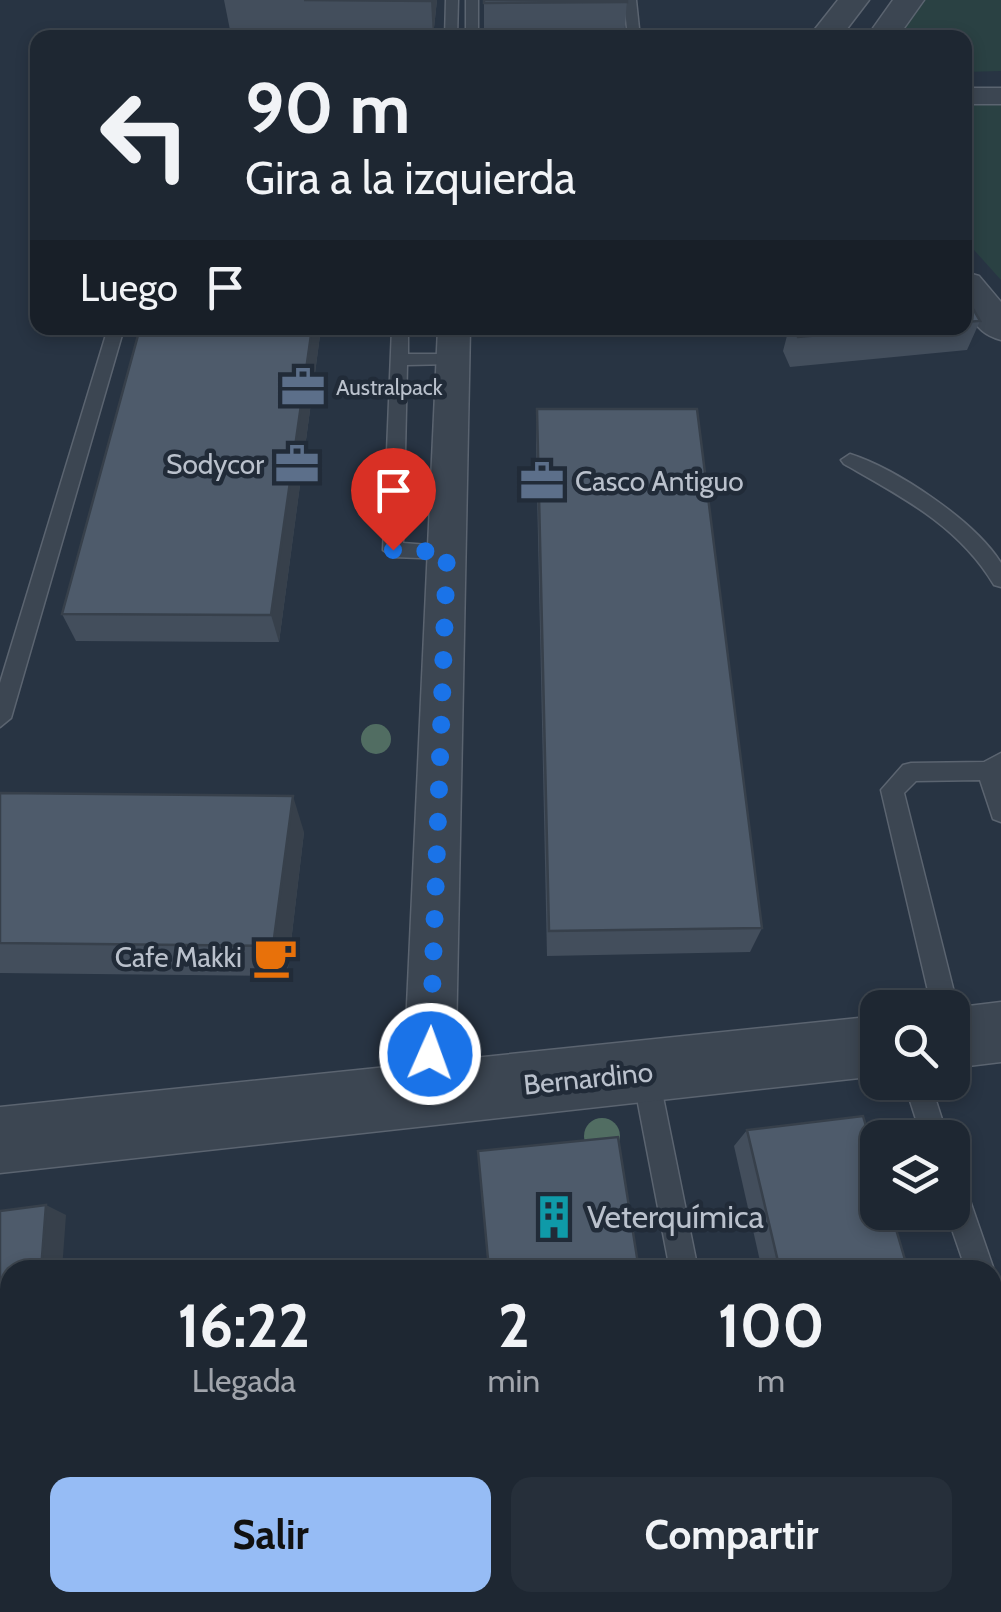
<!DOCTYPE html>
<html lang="es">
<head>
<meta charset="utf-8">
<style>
	body { margin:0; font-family:Cabin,sans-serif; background:#262f3a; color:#f1f3f6; height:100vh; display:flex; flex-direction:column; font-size:38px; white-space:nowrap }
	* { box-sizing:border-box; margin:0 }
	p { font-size:32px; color:#a1a5ac }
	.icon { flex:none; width:55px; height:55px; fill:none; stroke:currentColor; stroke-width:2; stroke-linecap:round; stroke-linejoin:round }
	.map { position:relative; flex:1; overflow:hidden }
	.side { position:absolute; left:0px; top:1260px; width:1002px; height:352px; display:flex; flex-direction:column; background:#1e2732; border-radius:30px 30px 0 0; box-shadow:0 5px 15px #0003,0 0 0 2px #3c444d }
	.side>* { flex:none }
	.banner { position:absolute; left:30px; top:30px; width:942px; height:305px; border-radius:20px; box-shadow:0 5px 15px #0003,0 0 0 2px #3c444d; background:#1e2732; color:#f1f3f6; overflow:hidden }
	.controls { position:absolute; left:860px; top:990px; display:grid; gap:20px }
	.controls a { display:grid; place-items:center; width:110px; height:110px; border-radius:20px; background:#1e2732; box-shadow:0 5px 15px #0003,0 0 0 2px #3c444d; font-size:50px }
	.pin { position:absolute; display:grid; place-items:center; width:85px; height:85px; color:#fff; margin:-102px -42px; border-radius:50% 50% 50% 0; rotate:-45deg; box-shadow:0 0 10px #0007 }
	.pin .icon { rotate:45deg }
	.me { position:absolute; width:110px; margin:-55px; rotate:2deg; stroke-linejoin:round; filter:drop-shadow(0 0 8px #0008) }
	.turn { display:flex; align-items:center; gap:35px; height:210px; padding:0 50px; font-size:45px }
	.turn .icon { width:130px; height:130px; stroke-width:2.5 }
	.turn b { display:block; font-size:70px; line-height:85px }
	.then { display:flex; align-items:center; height:95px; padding:0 50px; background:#0003; gap:20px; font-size:38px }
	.eta { display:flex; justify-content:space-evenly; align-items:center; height:170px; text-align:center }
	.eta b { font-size:60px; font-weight:700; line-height:70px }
	.button { display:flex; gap:20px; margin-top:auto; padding:20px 50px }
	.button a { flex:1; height:115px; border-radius:20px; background:#96bcf5; color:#111; font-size:40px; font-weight:700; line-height:115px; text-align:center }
	.button a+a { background:#262f3a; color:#f1f3f6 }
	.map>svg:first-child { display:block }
</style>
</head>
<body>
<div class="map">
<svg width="1001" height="1612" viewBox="0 0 1001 1612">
	<rect width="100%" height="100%" fill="#283443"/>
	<g fill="#2a4143">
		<polygon points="921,0 1001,0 1001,71 965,72 965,38 887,38"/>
		<polygon points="965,105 1001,105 1001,280 965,240"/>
	</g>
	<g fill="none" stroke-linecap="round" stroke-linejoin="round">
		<g stroke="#5b6470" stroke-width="3">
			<g id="service">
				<polygon points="446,0 458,0 457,38 445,38"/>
				<rect x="466" y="0" width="12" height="38"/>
				<polygon points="624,0 636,0 640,38 628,38"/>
				<polygon points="108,328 124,328 11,718 0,727 0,683"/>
				<polygon points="392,328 408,328 408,354 453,354 461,359 453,364 407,365 403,543 454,547 457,552 454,557 447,559 393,557 383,550"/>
				<path d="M850 454C897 469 975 521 1001 563V587L994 585C959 526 902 497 844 464L841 460Z"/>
				<polygon points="1001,753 1001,822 993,819 980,780 916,781 904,793 958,1008 952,1017 952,1008 932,1008 881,790 903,765 911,763 984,762"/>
				<polygon points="645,1059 654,1063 658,1072 698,1270 670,1270 632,1072 636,1063"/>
				<polygon points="904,1082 930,1082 948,1138 922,1138"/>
				<polygon points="952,1176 962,1179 966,1189 994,1270 992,1274 992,1270 966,1270 946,1212 952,1212"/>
				<polygon points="992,1294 1001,1297 1001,1348 992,1344"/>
				<polygon points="733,1602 765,1602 767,1612 735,1612"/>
			</g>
		</g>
		<g stroke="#5b6470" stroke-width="3">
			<g id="minor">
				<rect x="965" y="88" width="36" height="16"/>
				<polygon points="438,328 470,328 455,1093 447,1111 429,1119 411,1111 403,1093"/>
			</g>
		</g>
		<g stroke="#5b6470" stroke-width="3">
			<g id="tertiary">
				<polygon points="838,0 869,0 840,38 808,38"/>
				<polygon points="893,0 924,0 897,38 866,38"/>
				<path d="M965 272 979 276 1001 302V340C967 331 965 302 965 272Z"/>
				<polygon points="1001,1002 1001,1062 952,1068 952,1008"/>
				<polygon points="878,1016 878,1076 0,1173 0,1107"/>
			</g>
		</g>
		<use href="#service" fill="#3c4652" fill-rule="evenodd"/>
		<use href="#minor" fill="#3c4652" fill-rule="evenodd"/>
		<use href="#tertiary" fill="#3c4652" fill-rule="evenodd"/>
	</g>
	<g fill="#516d62">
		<circle cx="376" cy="739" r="15"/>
		<circle cx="602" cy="1136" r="18"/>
	</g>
	<g fill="#434e5c">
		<polygon points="224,0 437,0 433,37 231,35"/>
		<polygon points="484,0 627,0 624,38 484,38"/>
		<polygon points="965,295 980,321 967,350 790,367 783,351 789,328 965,328"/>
		<polygon points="140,328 321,328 279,642 76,641 62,614"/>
		<polygon points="537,409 762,928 750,952 547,956 536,445"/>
		<polygon points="0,793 304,832 287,976 0,973"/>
		<polygon points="747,1130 908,1270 762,1270 734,1146"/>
		<polygon points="838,1602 979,1602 914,1612 846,1612 839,1609"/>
	</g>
	<g fill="#37404b">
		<polygon points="431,0 437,0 433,37 431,1"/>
		<polygon points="312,328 321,328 279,642 271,615"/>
		<polygon points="293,796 304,832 287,976 273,946"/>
		<polygon points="46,1205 66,1215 62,1270 41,1270"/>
		<polygon points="12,1602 36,1602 35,1612 11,1612"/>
	</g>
	<g fill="#4e5b6b" stroke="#37404b" stroke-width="2.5">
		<polygon points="304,0 431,0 431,1"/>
		<polygon points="484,0 627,0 627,2 484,3"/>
		<polygon points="965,295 980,321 965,322"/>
		<polygon points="140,328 312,328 271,615 62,614"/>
		<polygon points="794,328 903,328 798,337"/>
		<polygon points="537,409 697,409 762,928 549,931"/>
		<polygon points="0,793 293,796 273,946 0,943"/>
		<polygon points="863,1116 878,1166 878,1212 891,1212 908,1270 780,1270 747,1130"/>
		<polygon points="618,1137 639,1270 489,1270 478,1151"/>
		<polygon points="46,1205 41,1270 10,1270 10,1602 12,1602 11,1612 0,1612 0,1211"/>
		<polygon points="992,1559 1001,1588 1001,1599 992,1600"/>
		<polygon points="527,1602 692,1602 694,1612 528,1612"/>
		<polygon points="858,1602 979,1602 914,1612 860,1612"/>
	</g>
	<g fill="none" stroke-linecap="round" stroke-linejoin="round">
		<polyline stroke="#1a73e8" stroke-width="18" stroke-dasharray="0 32.4" points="393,550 447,552 430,1054"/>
	</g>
	<defs>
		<g id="office-bare" transform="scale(3.45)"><path d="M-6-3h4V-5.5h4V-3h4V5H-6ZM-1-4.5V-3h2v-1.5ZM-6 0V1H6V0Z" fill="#5c6f8a" stroke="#212b38" stroke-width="2.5" paint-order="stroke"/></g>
		<g id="cafe-bare" transform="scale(3.45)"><path d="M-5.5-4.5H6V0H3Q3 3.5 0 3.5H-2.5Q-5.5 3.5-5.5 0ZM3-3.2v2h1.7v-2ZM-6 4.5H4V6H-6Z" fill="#e8710a" stroke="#212b38" stroke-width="2.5" paint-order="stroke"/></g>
		<g id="building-bare" transform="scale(3.45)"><path d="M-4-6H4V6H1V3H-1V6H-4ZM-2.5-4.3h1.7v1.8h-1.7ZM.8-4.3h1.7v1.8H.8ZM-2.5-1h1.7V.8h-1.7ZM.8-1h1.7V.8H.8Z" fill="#0f9aa8" stroke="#212b38" stroke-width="2.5" paint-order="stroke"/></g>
	</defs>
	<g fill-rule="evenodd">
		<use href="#office-bare" x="303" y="387"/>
		<use href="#office-bare" x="297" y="464"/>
		<use href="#office-bare" x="542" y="481"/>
		<use href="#cafe-bare" x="275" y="957"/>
		<use href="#building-bare" x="554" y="1217"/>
	</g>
	<g text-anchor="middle" stroke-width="9" stroke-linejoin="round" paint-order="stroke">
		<g font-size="22" fill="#bac1cc" stroke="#212b38" text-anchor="start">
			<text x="336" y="395">Australpack</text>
		</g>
		<g font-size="28" fill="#bac1cc" stroke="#212b38" text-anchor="end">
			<text x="264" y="474">Sodycor</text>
			<text x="575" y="491" text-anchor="start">Casco Antiguo</text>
			<text x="242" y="967">Cafe Makki</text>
		</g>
		<g font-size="28" fill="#bac1cc" stroke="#212b38">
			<text transform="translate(588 1078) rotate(-6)" y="10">Bernardino</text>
		</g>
		<g font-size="32" fill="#bac1cc" stroke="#212b38" text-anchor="start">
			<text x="587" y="1228">Veterquímica</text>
		</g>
	</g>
</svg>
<div class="controls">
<a><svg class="icon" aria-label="search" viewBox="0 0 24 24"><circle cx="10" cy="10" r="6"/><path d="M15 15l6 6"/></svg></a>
<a><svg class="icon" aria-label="layers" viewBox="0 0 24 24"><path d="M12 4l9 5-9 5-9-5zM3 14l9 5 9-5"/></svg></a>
</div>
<div class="pin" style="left:393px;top:550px;background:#d93025"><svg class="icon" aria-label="arrive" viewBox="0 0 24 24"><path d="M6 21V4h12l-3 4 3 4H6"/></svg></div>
<svg class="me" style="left:430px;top:1054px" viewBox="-20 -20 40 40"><circle r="17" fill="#1a73e8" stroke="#fff" stroke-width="3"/><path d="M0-11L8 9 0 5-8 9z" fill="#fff"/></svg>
<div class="banner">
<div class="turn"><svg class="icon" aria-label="left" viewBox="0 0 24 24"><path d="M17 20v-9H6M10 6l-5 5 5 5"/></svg><div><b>90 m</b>Gira a la izquierda</div></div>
<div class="then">Luego<svg class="icon" aria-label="arrive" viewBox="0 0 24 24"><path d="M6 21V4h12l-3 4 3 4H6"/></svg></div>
</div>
<section class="side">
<div class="eta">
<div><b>16:22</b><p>Llegada</p></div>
<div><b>2</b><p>min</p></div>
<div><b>100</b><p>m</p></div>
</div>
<div class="button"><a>Salir</a><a>Compartir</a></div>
</section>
</div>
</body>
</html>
